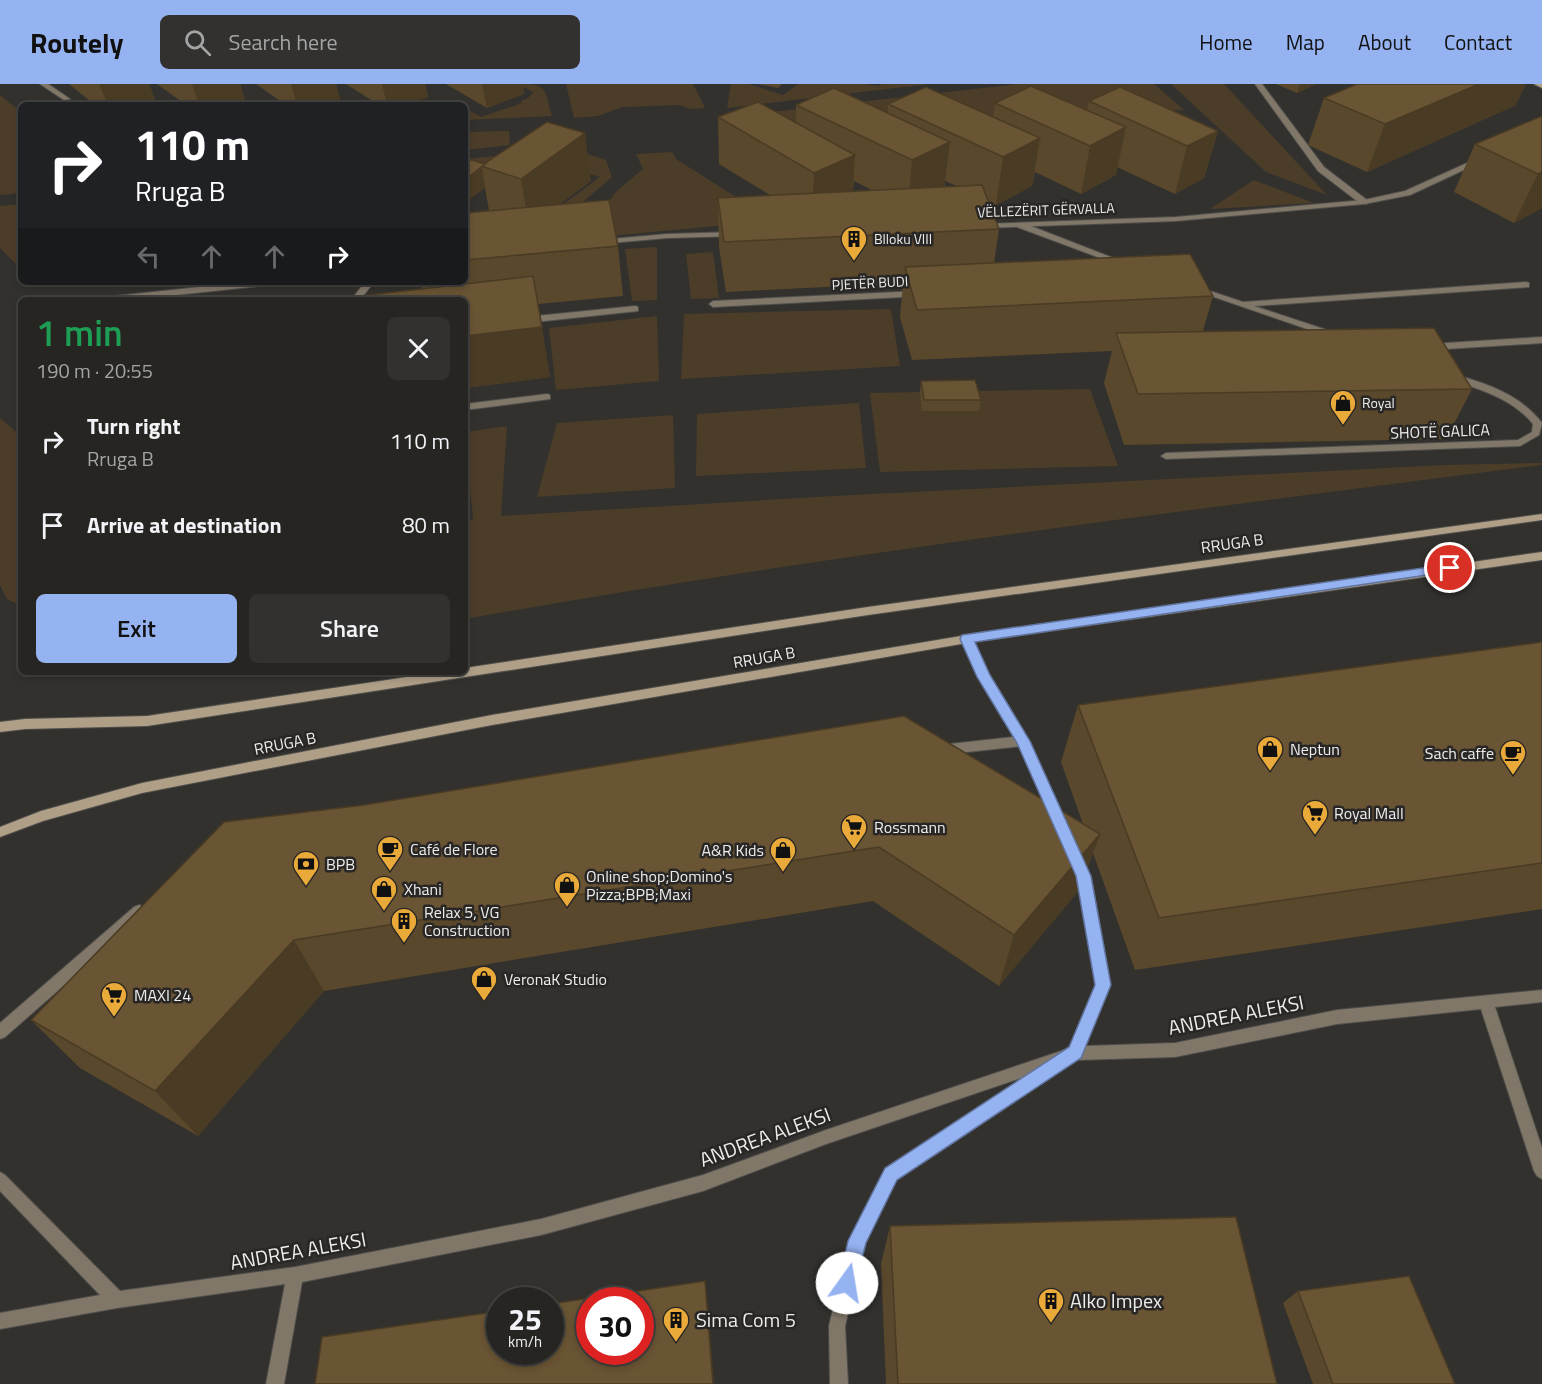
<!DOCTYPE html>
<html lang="en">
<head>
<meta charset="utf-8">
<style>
	body { margin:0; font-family:"Titillium Web",sans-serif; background:#32312f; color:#f1f3f6; height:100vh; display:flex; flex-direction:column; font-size:22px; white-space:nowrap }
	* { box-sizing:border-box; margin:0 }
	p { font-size:20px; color:#a4a5a5 }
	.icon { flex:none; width:33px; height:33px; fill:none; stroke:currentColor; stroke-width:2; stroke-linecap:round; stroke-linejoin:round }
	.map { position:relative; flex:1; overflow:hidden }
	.panel { position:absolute; left:18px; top:213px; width:450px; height:378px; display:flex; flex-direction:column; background:#262522; border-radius:9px; box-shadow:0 3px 9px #0003,0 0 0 2px #424240 }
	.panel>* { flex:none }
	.top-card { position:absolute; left:18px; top:18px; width:450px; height:183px; border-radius:9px; box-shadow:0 3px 9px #0003,0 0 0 2px #424240; background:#202124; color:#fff; overflow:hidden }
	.speed { position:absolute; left:486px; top:1203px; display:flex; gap:12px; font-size:30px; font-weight:700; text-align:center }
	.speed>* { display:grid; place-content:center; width:78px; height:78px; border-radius:50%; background:#262522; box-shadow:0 3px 9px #0003,0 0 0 2px #424240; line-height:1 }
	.speed small { font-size:15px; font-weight:400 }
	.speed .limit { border:9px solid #d22; background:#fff; color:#111 }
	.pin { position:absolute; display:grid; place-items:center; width:51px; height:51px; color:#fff; margin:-26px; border:3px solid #fff; border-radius:50%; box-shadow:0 2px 6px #0007 }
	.me { position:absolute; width:66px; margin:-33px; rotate:13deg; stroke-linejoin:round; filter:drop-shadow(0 0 4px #0008) }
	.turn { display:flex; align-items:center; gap:21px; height:126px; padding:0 18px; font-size:27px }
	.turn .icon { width:78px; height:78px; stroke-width:2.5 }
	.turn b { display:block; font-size:42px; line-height:51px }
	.lanes { display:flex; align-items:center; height:57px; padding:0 18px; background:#0003; justify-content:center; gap:30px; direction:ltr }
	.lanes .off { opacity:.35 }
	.round { display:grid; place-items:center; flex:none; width:63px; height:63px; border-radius:9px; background:#32312f }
	.head { display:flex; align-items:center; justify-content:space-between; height:102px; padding:0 18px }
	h1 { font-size:36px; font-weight:600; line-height:45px; color:#1e9e55 }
	.action { display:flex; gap:12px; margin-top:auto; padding:12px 18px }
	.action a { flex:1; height:69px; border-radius:9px; background:#95b2f1; color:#111; font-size:24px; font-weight:600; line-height:69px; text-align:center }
	.action a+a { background:#32312f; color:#f1f3f6 }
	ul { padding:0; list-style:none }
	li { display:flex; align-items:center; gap:18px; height:84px; padding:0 18px }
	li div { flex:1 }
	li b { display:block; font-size:22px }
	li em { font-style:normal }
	header { display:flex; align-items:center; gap:36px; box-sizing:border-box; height:84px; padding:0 30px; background:#95b2f1; color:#111 }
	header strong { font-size:28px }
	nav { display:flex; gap:33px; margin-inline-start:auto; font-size:21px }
	.search { width:420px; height:54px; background:#32312f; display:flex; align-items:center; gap:15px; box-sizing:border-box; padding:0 21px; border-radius:9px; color:#a4a5a5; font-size:22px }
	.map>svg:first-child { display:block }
</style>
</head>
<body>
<header>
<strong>Routely</strong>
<div class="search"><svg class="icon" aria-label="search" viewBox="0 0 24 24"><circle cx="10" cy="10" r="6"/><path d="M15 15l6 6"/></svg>Search here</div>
<nav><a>Home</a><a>Map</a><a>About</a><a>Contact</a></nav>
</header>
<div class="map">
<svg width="1542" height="1300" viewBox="0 0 1542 1300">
	<rect width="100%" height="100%" fill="#32312e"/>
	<g fill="#4c3d28">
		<path d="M519 0C549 0 544 6 552 32L465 36V24L481 33 522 19 521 17 528 14 533 8Z"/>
		<polygon points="566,0 693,0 705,24 691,25 679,21 622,23 598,32 574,34"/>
		<polygon points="731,0 749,0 783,11 798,0 866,0 879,2 881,0 930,0 727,24"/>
		<polygon points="1019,0 1154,0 1184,26 730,46 771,28"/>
		<polygon points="1171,0 1224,0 1327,111 1266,88"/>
		<polygon points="0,11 21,28 21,109 0,111"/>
		<polygon points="509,47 510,61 465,66 465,48"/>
		<polygon points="557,66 578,67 606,76 612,93 570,129 508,161 600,93 551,79 515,104 465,75"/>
		<polygon points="672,68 676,75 744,118 728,141 598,153 601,127 617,107 643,85 636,70"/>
		<polygon points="1254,96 1314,119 1210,125"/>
		<polygon points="21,120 21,180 18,182 0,164 0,122"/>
		<polygon points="657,163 657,216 632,217 625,165"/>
		<polygon points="713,168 719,214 691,215 686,170"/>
		<polygon points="891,225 900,282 681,295 684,230"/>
		<polygon points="657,232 659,297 556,306 549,244"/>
		<polygon points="1090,305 1118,382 880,388 870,309"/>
		<polygon points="859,319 866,384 696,392 697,330"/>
		<polygon points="673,331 675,404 537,413 557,339"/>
		<polygon points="0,334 21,352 21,522 7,515 0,501"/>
		<path d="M507 342 501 432 834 412 1445 381 1542 379V381C1183 427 822 471 465 535V437L473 435 465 348Z"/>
	</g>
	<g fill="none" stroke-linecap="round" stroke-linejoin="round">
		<g stroke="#504f4c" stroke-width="2">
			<g id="lane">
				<polygon points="40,0 48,0 70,15 64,16"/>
				<polygon points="1255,0 1262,0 1324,83 1367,116 1367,120 1361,120 1318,87"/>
				<polygon points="1017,139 1023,139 1126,179 1119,181 1017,143"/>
				<polygon points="365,198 374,198 360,216 351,216"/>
				<polygon points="1526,198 1529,199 1529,203 1254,222 1333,248 1334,250 1330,253 1194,206 1198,203 1243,218"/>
				<polygon points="919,207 923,210 922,212 713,223 709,220 713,217"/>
				<polygon points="635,222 638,223 638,227 526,239 522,236 526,233"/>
				<polygon points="1542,253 1542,259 1430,266 1426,263 1430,260"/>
				<path d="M1453 290C1486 299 1521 311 1542 339L1539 351 1520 362 1166 375 1161 372 1166 369 1518 356 1532 348 1533 340C1512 314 1480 306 1450 295V291Z"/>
				<polygon points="547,310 550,311 550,315 465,326 465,320"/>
				<polygon points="1023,652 1027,654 1029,657 1027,660 1023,662 940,671 936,669 934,666 936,663 940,661"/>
				<polygon points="139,821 144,823 146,827 144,831 5,953 0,955 0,939 134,823"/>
			</g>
		</g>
		<g stroke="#504f4c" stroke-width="2">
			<g id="street">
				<polygon points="1476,75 1483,77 1410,111 1364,120 1176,137 984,144 980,142 984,140 1176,133 1364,116 1405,107"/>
				<polygon points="735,148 739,150 738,152 667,154 600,160 596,158 600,156 667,150"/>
				<polygon points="246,198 273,198 269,201 129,216 102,216 106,213"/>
				<polygon points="967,551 971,552 989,592 1029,657 1064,735 1062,739 1058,740 1054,739 1018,659 978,593 961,555"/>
				<polygon points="1077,773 1082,774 1091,793 1110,901 1085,962 1175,959 1337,926 1542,906 1542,918 1495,923 1542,1064 1542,1095 1537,1092 1534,1087 1481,925 1337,940 1175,973 1077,976 896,1095 865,1159 845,1242 848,1300 830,1300 829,1242 849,1157 886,1085 1027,992 826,1060 703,1107 541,1151 302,1198 284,1300 266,1300 285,1200 117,1224 0,1245 0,1229 100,1211 0,1107 0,1088 5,1091 120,1207 295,1183 541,1135 703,1091 826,1046 1070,964 1096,901 1077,793 1071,778 1072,774"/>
			</g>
		</g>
		<g stroke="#504f4c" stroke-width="2">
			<g id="secondary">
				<polygon points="1534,0 1542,0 1542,4"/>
				<polygon points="1542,430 1542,436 868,531 147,642 25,645 0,648 0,638 25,635 147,632 440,588 465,588 465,584 868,523"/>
				<polygon points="1542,468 1542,476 967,559 492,641 142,709 43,737 0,753 0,743 41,727 142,699 492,631 967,551"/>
			</g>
		</g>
		<use href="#lane" fill="#817769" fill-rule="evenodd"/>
		<use href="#street" fill="#817769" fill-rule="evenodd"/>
		<use href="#secondary" fill="#af9f87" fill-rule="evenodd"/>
	</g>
	<g fill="#5a482c" fill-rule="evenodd">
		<polygon points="69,0 149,0 157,21 95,21"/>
		<polygon points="157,0 240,0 246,20 243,21 186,21"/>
		<polygon points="256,0 336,0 340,16 326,21 286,21"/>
		<polygon points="346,0 425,0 428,13 405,21 379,21"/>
		<polygon points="446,0 523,0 524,10 487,24"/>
		<polygon points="758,0 782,0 778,4"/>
		<polygon points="1276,0 1316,0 1297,9"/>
		<polygon points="1324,14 1516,21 1367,88 1308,61"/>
		<path d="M1089 17 1218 47 1204 94 1175 110 1117 83 1116 91 1081 110 1035 88 1032 102 996 121 988 117 999 145 994 179 1213 212 1203 247 1472 305 1446 355 1124 361 1104 299 1112 267 912 276 900 233 903 199 726 208 719 163 718 114 770 111 719 80 718 33 796 39V21L888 29V20L993 33 995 19 1087 26ZM854 97 872 106 853 107ZM945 97 957 102 945 103Z"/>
		<polygon points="1542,32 1542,124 1514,139 1454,108 1475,60"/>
		<polygon points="465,74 485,80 591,97 559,120 618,162 623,212 538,220 550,293 465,304 465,216 422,205 420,198 465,198 465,129 489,126 485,104"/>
		<polygon points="921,297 981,316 979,327 922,327 920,308"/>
		<polygon points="1542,558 1542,825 1135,886 1093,769 1080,805 999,902 873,817 324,907 198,1052 80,984 31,936 224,738 1083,740 1061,678 1078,621"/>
		<polygon points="890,1142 1277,1300 886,1300 881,1180"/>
		<polygon points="1298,1207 1455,1300 1313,1300 1283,1219"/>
	</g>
	<g fill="#4a3b24">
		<polygon points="99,0 149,0 157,21 108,21"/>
		<polygon points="192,0 240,0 246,20 243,21 199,21"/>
		<polygon points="291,0 336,0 340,16 326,21 297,21"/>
		<polygon points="382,0 425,0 428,13 405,21 387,21"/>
		<polygon points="482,0 523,0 524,10 487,24"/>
		<polygon points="1300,0 1316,0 1297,9"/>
		<polygon points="1479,0 1526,0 1516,21 1367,88 1385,40"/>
		<polygon points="1126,43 1116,91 1081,110 1090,62"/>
		<polygon points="1218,47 1204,94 1175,110 1187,62"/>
		<polygon points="585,49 591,97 529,143 521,95"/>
		<polygon points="1040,54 1032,102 996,121 1003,73"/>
		<polygon points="950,58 944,106 908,125 912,76"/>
		<polygon points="855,71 852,120 812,137 814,89"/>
		<polygon points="482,84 485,104 465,119 465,96"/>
		<polygon points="1542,88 1542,124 1514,139 1538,90"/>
		<polygon points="542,243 550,293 465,304 465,252"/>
		<polygon points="1100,750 1080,805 999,902 1014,851"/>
		<polygon points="294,856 324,907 198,1052 155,1007"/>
		<polygon points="705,1197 708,1220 714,1300 713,1300"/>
	</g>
	<g fill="#695433" stroke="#4a3b24" stroke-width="1.5" fill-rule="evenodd">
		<polygon points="1357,0 1479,0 1385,40 1324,14"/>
		<polygon points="1031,2 1126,43 1090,62 995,19"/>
		<polygon points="926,3 1040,54 1003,73 888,20"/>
		<polygon points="1120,3 1218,47 1187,62 1089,17"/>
		<polygon points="834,4 950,58 912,76 796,21"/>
		<polygon points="758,18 855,71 814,89 718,33"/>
		<polygon points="1542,32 1542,88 1538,90 1475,60"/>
		<polygon points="547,38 585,49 521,95 481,82"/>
		<polygon points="465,74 485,80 465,96"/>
		<polygon points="982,101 999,145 724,158 718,114"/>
		<polygon points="609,116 618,162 465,176 465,129"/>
		<polygon points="1190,170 1213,212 917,226 905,183"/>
		<polygon points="533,192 542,243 465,252 465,216 334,216 334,215"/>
		<polygon points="1434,244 1472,305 1138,310 1116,249"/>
		<polygon points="975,296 981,316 924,316 921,297"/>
		<polygon points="1542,558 1542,779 1159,834 1078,621"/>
		<polygon points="904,632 1100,750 1014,851 879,763 294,856 155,1007 31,936 224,738 364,721"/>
		<polygon points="1236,1133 1277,1300 898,1300 890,1142"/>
		<polygon points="1409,1192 1455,1300 1333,1300 1298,1207"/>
		<path d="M705 1197 713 1300H315L322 1253 500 1227V1268H550V1220ZM590 1216H640V1268H590Z"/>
	</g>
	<polygon fill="#95b2f1" stroke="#61749d" stroke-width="1.5" points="1450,480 1454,481 1454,487 975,558 990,591 1030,657 1091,792 1111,901 1081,974 897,1096 866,1159 854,1206 847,1209 841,1206 838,1199 848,1157 885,1084 1069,963 1095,901 1076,792 1017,659 977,593 960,555 962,551"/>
	<defs>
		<g id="building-pin" transform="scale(1.35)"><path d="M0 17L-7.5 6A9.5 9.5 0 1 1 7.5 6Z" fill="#eaaa39" stroke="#282725"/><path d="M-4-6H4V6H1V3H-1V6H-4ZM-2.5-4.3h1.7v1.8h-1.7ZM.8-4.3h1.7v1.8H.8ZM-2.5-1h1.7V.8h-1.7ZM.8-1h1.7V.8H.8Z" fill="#111"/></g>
		<g id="shop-pin" transform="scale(1.35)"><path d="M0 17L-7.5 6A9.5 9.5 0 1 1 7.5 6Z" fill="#eaaa39" stroke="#282725"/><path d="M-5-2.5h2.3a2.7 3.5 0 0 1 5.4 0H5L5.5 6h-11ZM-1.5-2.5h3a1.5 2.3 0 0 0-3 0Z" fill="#111"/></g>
		<g id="cafe-pin" transform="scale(1.35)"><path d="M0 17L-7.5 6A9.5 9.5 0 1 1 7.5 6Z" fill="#eaaa39" stroke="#282725"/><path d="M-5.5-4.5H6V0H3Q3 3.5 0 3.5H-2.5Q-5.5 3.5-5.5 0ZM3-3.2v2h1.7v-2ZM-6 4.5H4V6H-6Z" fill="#111"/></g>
		<g id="supermarket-pin" transform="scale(1.35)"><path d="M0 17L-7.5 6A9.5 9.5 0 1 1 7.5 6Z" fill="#eaaa39" stroke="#282725"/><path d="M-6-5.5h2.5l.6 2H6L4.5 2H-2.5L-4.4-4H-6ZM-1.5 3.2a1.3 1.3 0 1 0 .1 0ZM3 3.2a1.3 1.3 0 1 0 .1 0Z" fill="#111"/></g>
		<g id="bank-pin" transform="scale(1.35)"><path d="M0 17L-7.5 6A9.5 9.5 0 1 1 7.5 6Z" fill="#eaaa39" stroke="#282725"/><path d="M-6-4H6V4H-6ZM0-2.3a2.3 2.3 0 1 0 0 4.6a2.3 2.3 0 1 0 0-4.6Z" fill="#111"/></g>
	</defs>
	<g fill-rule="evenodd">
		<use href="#building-pin" x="854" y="155"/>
		<use href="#shop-pin" x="1343" y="319"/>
		<use href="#shop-pin" x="1270" y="665"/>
		<use href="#cafe-pin" x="1513" y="669"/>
		<use href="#supermarket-pin" x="1315" y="729"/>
		<use href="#supermarket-pin" x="854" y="743"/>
		<use href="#cafe-pin" x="390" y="765"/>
		<use href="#shop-pin" x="783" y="766"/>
		<use href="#bank-pin" x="306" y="780"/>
		<use href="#shop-pin" x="567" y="801"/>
		<use href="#shop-pin" x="384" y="805"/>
		<use href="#building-pin" x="404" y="837"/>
		<use href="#shop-pin" x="484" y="895"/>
		<use href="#supermarket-pin" x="114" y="911"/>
		<use href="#building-pin" x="1051" y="1217"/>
		<use href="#building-pin" x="676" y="1236"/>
	</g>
	<g text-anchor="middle" stroke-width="5" stroke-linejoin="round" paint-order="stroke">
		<g font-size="14" fill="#edecea" stroke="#282725">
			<text transform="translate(1046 126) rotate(-2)" y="5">VËLLEZËRIT GËRVALLA</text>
			<text transform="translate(870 199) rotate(-3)" y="5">PJETËR BUDI</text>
		</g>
		<g font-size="14" fill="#edecea" stroke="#282725" text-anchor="start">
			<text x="874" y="160">Blloku VIII</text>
			<text x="1362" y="324">Royal</text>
		</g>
		<g font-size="16" fill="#edecea" stroke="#282725">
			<text transform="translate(1440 347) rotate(-2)" y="6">SHOTË GALICA</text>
			<text transform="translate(1232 459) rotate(-8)" y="6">RRUGA B</text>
			<text transform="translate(764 573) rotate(-10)" y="6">RRUGA B</text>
			<text transform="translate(285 659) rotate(-11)" y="6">RRUGA B</text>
		</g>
		<g font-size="16" fill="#edecea" stroke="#282725" text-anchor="start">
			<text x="1290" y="671">Neptun</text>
			<text x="1494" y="675" text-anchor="end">Sach caffe</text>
			<text x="1334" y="735">Royal Mall</text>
			<text x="874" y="749">Rossmann</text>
			<text x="410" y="771">Café de Flore</text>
			<text x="764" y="772" text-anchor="end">A&amp;R Kids</text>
			<text x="326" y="786">BPB</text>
			<text x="586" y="798">Online shop;Domino's<tspan x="586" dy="18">Pizza;BPB;Maxi</tspan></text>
			<text x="404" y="811">Xhani</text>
			<text x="424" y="834">Relax 5, VG<tspan x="424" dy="18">Construction</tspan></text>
			<text x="504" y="901">VeronaK Studio</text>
			<text x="134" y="917">MAXI 24</text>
		</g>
		<g font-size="20" fill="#edecea" stroke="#282725">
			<text transform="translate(1236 931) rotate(-11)" y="7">ANDREA ALEKSI</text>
			<text transform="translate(765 1053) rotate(-20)" y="7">ANDREA ALEKSI</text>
			<text transform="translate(298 1167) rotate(-10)" y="7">ANDREA ALEKSI</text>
		</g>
		<g font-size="20" fill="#edecea" stroke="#282725" text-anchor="start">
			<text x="1070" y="1224">Alko Impex</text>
			<text x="696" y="1243">Sima Com 5</text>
		</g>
	</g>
</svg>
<div class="speed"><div>25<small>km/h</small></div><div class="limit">30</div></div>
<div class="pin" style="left:1450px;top:484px;background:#d93025"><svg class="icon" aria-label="arrive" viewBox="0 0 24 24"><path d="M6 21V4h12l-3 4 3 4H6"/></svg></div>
<svg class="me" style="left:847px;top:1199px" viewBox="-20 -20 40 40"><circle r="19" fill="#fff"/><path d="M0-13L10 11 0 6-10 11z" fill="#95b2f1"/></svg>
<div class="top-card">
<div class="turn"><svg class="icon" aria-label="right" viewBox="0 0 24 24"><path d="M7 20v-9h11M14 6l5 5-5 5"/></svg><div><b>110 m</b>Rruga B</div></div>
<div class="lanes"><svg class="icon off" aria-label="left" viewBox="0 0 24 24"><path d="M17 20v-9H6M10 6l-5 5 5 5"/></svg><svg class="icon off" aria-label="ahead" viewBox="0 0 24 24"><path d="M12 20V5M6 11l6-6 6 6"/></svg><svg class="icon off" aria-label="ahead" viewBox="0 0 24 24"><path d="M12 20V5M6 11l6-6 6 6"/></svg><svg class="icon" aria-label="right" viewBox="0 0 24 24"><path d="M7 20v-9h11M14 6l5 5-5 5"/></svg></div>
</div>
<section class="panel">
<div class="head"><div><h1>1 min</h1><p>190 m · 20:55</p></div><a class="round"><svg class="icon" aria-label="close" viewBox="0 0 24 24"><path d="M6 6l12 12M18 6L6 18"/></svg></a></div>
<ul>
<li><svg class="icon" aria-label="right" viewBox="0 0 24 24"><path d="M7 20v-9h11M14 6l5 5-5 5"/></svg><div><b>Turn right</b><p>Rruga B</p></div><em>110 m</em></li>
<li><svg class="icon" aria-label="arrive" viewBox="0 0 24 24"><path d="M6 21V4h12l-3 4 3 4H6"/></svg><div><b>Arrive at destination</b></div><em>80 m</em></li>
</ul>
<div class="action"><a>Exit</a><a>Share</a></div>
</section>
</div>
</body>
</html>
